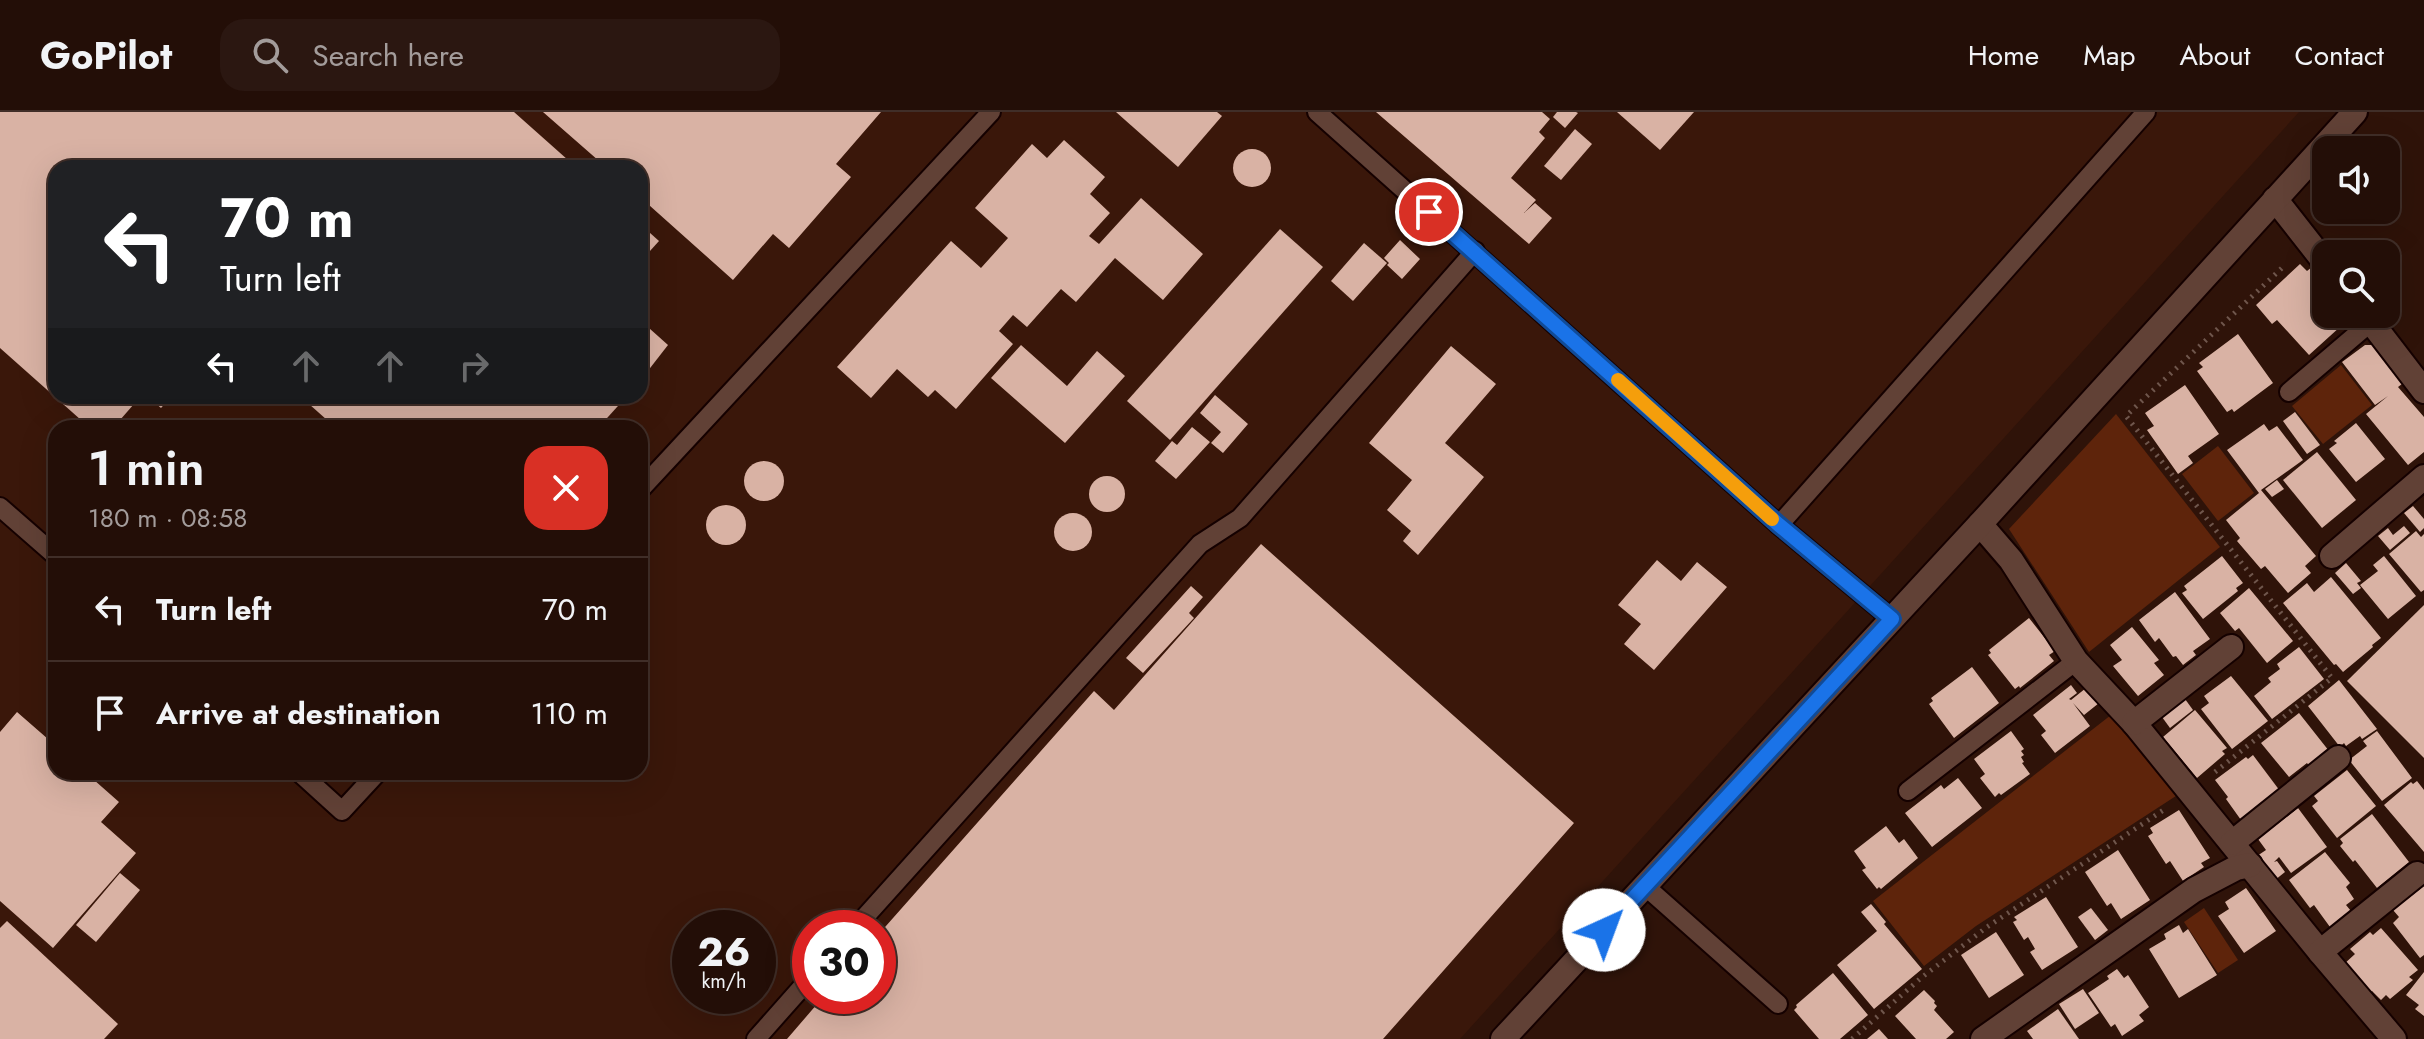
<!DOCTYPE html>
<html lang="en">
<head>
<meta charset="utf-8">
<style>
	body { margin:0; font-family:Jost,sans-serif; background:#2b1711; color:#f1f3f6; height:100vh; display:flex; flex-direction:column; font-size:30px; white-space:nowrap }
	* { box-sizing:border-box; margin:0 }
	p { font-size:26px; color:#a39c9b }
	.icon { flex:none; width:44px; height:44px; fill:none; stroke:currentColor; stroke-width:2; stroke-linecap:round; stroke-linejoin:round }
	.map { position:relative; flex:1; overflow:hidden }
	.sheet { position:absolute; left:48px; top:308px; width:600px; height:360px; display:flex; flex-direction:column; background:#230e07; border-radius:24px; box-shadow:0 8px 32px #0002,0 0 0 2px #402e28 }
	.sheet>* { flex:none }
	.banner { position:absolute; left:48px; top:48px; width:600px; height:244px; border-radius:24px; box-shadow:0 8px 32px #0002,0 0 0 2px #402e28; background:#202124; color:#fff; overflow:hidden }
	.controls { position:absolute; left:2312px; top:24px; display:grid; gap:16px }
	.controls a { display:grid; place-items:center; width:88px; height:88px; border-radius:16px; background:#230e07; box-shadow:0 8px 32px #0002,0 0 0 2px #402e28; font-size:40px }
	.speed { position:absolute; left:672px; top:798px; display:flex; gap:16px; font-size:40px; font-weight:700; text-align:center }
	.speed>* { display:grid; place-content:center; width:104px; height:104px; border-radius:50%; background:#230e07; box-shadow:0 8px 32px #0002,0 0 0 2px #402e28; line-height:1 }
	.speed small { font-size:20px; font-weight:400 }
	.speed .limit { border:12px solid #d22; background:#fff; color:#111 }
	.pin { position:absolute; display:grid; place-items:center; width:68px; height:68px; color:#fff; margin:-34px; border:4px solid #fff; border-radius:50%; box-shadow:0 2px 8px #0007 }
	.me { position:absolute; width:88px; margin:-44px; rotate:43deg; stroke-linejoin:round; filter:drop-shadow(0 0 6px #0008) }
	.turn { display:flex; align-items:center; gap:28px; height:168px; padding:0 40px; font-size:36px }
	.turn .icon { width:104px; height:104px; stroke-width:2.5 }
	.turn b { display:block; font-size:56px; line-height:68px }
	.lanes { display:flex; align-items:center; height:76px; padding:0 40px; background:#0003; justify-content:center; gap:40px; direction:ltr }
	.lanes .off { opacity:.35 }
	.round { display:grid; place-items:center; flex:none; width:84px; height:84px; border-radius:24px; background:#2b1711 }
	.summary { display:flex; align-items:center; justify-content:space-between; height:136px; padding:0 40px }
	h1 { font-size:48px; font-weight:600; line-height:60px }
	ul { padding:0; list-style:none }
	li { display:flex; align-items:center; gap:24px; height:104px; padding:0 40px; border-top:2px solid #402e28 }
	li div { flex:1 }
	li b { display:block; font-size:30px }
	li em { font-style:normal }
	header { display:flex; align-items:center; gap:48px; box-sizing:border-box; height:112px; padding:0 40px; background:#230e07; border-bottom:2px solid #402e28 }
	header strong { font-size:38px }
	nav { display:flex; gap:44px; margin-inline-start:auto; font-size:28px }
	.search { width:560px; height:72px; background:#2b1711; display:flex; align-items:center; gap:20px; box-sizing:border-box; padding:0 28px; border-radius:24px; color:#a39c9b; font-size:30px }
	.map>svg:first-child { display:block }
</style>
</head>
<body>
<header>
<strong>GoPilot</strong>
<div class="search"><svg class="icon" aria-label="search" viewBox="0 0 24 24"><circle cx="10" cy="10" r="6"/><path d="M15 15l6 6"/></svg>Search here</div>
<nav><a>Home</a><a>Map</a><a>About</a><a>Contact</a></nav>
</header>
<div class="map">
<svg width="2424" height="927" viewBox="0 0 2424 927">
	<rect width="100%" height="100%" fill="#2f1309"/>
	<path fill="#3a170a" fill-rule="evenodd" d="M0 0H2299L1460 927H0ZM56 56H640V284H56ZM56 316H640V660H56ZM690 816H758V884H690ZM810 816H878V884H810Z"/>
	<g fill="#5e240b">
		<polygon points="2341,253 2372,293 2323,332 2292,294"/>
		<polygon points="2116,302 2220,435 2089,540 2009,417"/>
		<polygon points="2218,334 2254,381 2218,409 2182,362"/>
		<polygon points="2111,603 2129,616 2179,682 1976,814 1924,854 1873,789"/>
		<polygon points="2204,796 2238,848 2218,861 2184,810"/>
	</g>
	<g fill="#d9b2a4">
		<polygon points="0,0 514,0 577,56 56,56 56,284 141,284 113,316 90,316 0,236"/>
		<polygon points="543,0 881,0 836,52 851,65 789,136 773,122 733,168 640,85 640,56 607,56"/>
		<polygon points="1116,0 1217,0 1222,4 1178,55"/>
		<polygon points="1376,0 1542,0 1550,7 1539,20 1545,26 1511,66 1536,88 1524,101 1535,91 1552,106 1529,132"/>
		<polygon points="1557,0 1576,0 1578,1 1565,16 1553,5"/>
		<polygon points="1617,0 1694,0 1660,38"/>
		<polygon points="1575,17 1592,32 1561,68 1544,54"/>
		<polygon points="1064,28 1105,65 1090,82 1110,101 1089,124 1099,132 1141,86 1203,142 1163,188 1115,146 1076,190 1061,177 1027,215 1013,203 999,219 1013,232 956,297 935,278 928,285 897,257 871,286 837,255 951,129 981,156 1008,126 975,96 1032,32 1047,46"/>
		<circle cx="1252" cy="56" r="19"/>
		<polygon points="640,112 659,129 640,150"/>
		<polygon points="1280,117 1323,155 1170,328 1127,289"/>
		<polygon points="1400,128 1420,147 1402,167 1387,153 1389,151 1384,146"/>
		<polygon points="1364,131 1387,151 1353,189 1331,169"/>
		<polygon points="2300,152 2307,159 2312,155 2325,169 2321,173 2326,178 2326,202 2348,202 2351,205 2309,243 2277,208 2272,212 2256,193"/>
		<polygon points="640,208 668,233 640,269"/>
		<polygon points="2238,222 2273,271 2234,300 2232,297 2227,300 2197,259 2203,255 2199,251"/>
		<polygon points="1021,233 1067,274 1097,239 1125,264 1065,331 991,266"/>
		<polygon points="2365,233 2373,233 2402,272 2398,275 2424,305 2424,340 2408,353 2366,302 2388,284 2375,293 2342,250"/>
		<polygon points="1451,234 1496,272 1445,331 1484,365 1418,443 1403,429 1411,419 1387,398 1412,368 1369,331"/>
		<polygon points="2185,273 2219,322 2188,344 2193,351 2178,362 2147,318 2154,314 2145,301"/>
		<polygon points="1215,283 1248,312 1223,341 1211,331 1221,320 1200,301"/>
		<polygon points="147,284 172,284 161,296"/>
		<polygon points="300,284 627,284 598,316 336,316"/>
		<polygon points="2295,300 2320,333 2307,342 2283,309"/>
		<polygon points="206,306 217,316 197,316"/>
		<polygon points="2356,311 2385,347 2356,370 2329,337 2337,331 2334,329"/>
		<polygon points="2264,312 2269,319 2277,314 2303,348 2261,378 2316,444 2305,454 2311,461 2288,481 2265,454 2261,457 2237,429 2240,426 2226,408 2259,381 2227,338"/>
		<polygon points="1192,315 1210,330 1176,367 1155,349 1172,329 1177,333"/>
		<polygon points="2317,340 2356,388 2322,416 2283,368"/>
		<circle cx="764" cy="369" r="20"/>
		<circle cx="1107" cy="382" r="18"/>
		<polygon points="2277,368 2284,377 2272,385 2265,377"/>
		<circle cx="726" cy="413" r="20"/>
		<polygon points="2413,394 2424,407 2424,416 2420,420 2404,401"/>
		<circle cx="1073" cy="420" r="19"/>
		<polygon points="2404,414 2410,421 2390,438 2378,424 2388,416 2393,423"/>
		<polygon points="2416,419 2421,425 2424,422 2424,478 2421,480 2389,442"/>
		<polygon points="1261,432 1574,711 1383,927 787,927 824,884 878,884 878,823 1094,579 1114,598"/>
		<polygon points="2222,444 2243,471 2236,476 2238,479 2203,507 2182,481 2187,478 2184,474"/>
		<polygon points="2384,444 2416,484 2388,507 2360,473 2378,459 2373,453"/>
		<polygon points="1657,448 1681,469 1697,450 1727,475 1654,558 1624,532 1641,512 1618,493"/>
		<polygon points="2346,451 2361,469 2357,471 2361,476 2353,482 2335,461"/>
		<polygon points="2331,465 2381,526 2372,533 2373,535 2343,560 2336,552 2334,553 2283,491 2307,471 2314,480"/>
		<polygon points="1191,474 1203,485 1189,501 1194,506 1143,561 1126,546"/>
		<polygon points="2249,476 2293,529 2267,551 2239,516 2235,519 2220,501"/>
		<polygon points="2175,480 2210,527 2193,539 2196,543 2183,553 2176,544 2173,545 2159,526 2155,530 2139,508"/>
		<polygon points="2424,493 2424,646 2347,569"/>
		<polygon points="2029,506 2055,539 2049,543 2054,549 2020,576 2019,574 2015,577 1988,543 1991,541 1989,538"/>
		<polygon points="2132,515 2159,548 2154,551 2164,563 2138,584 2113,554 2122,548 2110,533"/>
		<polygon points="2299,535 2324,567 2272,607 2254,584 2271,570 2268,566 2280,557 2277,552"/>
		<polygon points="1972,555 1999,591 1954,626 1929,592 1933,589 1931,586"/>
		<polygon points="2231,564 2268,609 2232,637 2201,597 2209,591 2204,584"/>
		<polygon points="2339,568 2377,617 2362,627 2360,624 2346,634 2344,631 2340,635 2308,594"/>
		<polygon points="2071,573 2077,581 2069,587 2071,588 2086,576 2099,591 2084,603 2073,591 2090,614 2055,641 2041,623 2046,619 2033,603"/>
		<polygon points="2185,587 2193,598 2170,616 2162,605"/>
		<polygon points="2195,598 2227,636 2222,639 2225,642 2197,666 2163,625"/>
		<polygon points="17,600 56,634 56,660 85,660 119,690 101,710 136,741 53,836 0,789 0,620"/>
		<polygon points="2299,601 2329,639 2310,655 2307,651 2289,665 2261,631"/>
		<polygon points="2011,619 2024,637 2021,639 2024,643 2021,645 2024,650 2022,651 2030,662 2001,683 1999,681 1995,685 1980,666 1985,662 1974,647"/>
		<polygon points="2377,619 2412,666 2382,689 2349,648 2367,634 2363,629"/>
		<polygon points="2253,643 2280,679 2241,708 2226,687 2228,685 2215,668 2246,645 2248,647"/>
		<polygon points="2347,658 2376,694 2337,726 2312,694 2318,689 2314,684"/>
		<polygon points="1958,666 1982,696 1932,735 1905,701 1941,673 1944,677"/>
		<polygon points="2417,669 2424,678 2424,740 2384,693 2411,670 2413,672"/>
		<polygon points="2298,696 2327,735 2291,761 2279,745 2274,750 2277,749 2285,760 2275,768 2257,744 2266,738 2258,727"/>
		<polygon points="2179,698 2210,746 2201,751 2204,755 2183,769 2170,749 2166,752 2148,724 2153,721 2150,716"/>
		<polygon points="2372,702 2409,750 2377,776 2355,748 2353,750 2340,734 2343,731 2340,727"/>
		<polygon points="1886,714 1899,731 1904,727 1918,746 1881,777 1879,775 1877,777 1862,758 1866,756 1854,739"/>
		<polygon points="2118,738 2150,788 2121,807 2111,791 2107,794 2085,760"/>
		<polygon points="2325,740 2350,771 2346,775 2354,787 2346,793 2351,799 2330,815 2314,793 2310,796 2289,768"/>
		<polygon points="120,761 140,778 96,830 76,813"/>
		<polygon points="2424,774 2424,843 2420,846 2393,811 2399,805 2393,798"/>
		<polygon points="2246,776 2276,819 2244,841 2218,804 2229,797 2225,790"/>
		<polygon points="2046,785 2078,835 2042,858 2030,840 2035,837 2028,825 2024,828 2013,810 2017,808 2014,805"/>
		<polygon points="1871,792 1886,810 1884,812 1922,857 1874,897 1837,853 1877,819 1861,800"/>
		<polygon points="2091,796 2108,818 2095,828 2078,805"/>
		<polygon points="7,809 118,912 104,927 0,927 0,816"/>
		<polygon points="2179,813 2183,821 2188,817 2217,863 2179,886 2149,837 2166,827 2164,822"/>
		<polygon points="2381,816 2418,858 2409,865 2413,868 2390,887 2386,883 2381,888 2372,879 2368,882 2343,853 2355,842 2350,837 2370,820 2373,823"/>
		<polygon points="1996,820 2024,863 1989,886 1961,843"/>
		<polygon points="2117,857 2124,866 2128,863 2149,895 2139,903 2144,909 2122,924 2115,912 2111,915 2088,881 2109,867 2107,864"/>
		<polygon points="2424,860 2424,904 2415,897 2419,893 2406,883"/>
		<polygon points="1833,861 1868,903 1840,927 1819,927 1794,898 1797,895 1796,893"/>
		<polygon points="2083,877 2099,901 2075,917 2059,892"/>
		<polygon points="1924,878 1935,889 1934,891 1937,894 1934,898 1954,920 1946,927 1916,927 1895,904"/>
		<polygon points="2058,897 2079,927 2033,927 2027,919"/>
		<polygon points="1879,917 1888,927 1867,927"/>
	</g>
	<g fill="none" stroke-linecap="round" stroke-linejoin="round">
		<g stroke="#150100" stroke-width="22">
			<g id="service">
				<polyline points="1317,0 1779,413 1892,507"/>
				<polyline points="2289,280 2371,210"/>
				<polyline points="640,378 991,0"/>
				<polyline points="0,395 56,444"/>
				<polyline points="1779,413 2146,0"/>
				<polyline points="299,660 342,699 378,660"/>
				<polyline points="1908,679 2076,549"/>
				<polyline points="1645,774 1778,892"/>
				<polyline points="855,816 1200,432 1240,406 1475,139"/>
				<polyline points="756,927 810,866"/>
			</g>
		</g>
		<g stroke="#150100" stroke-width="28">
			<g id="minor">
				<polyline points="2275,87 2326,152"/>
				<polyline points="2365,202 2424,279"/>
				<polyline points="1980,412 2011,448 2076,549 2134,611 2320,840 2394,927"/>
				<polyline points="2332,444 2424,365"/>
				<polyline points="2134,611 2231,535"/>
				<polyline points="2232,731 2338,646"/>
				<polyline points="2320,840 2417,762"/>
				<polyline points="1503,927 1980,412 2355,0"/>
				<polyline points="1983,927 2194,778 2236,756 2250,753"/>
			</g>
		</g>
		<g stroke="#6f564c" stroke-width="5" stroke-dasharray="2 6" stroke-linecap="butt">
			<polyline points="2215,660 2332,566 2126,304 2285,153"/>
			<polyline points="1852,927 1921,866 1987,815 2165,697"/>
		</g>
		<use href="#service" stroke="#614136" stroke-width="18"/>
		<use href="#minor" stroke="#614136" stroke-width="24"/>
	</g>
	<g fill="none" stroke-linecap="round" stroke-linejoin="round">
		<g stroke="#114b97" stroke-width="20">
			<polyline id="route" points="1429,100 1779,413 1892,507 1604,818"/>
		</g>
		<use href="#route" stroke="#1a73e8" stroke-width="14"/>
		<polyline stroke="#f59e0b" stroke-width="14" points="1618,268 1772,407"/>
	</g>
</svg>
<div class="controls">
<a><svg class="icon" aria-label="sound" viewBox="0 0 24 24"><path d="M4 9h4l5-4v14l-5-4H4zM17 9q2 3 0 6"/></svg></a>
<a><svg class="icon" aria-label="search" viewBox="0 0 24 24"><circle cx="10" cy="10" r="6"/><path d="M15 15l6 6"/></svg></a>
</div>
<div class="speed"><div>26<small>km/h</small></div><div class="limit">30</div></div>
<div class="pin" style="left:1429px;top:100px;background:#d93025"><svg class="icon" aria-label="arrive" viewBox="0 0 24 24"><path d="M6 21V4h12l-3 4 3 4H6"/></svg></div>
<svg class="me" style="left:1604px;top:818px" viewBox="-20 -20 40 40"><circle r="19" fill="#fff"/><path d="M0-13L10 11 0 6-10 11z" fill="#1a73e8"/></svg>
<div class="banner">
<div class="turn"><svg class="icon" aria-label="left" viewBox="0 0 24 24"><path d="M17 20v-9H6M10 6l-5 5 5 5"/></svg><div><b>70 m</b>Turn left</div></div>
<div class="lanes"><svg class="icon" aria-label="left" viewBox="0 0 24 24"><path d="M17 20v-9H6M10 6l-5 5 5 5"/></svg><svg class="icon off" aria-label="ahead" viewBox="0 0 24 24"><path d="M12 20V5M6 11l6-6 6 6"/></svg><svg class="icon off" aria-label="ahead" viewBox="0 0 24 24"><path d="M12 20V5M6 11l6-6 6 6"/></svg><svg class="icon off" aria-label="right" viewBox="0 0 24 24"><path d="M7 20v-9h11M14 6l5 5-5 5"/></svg></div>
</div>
<section class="sheet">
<div class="summary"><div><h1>1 min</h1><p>180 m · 08:58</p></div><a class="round" style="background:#d93025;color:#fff"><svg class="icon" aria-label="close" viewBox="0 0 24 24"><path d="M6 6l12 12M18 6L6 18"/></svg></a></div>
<ul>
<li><svg class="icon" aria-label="left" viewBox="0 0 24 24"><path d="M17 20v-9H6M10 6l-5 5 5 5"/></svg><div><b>Turn left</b></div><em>70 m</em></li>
<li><svg class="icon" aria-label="arrive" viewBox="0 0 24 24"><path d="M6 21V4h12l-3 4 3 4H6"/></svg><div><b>Arrive at destination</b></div><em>110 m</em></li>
</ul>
</section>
</div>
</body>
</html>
